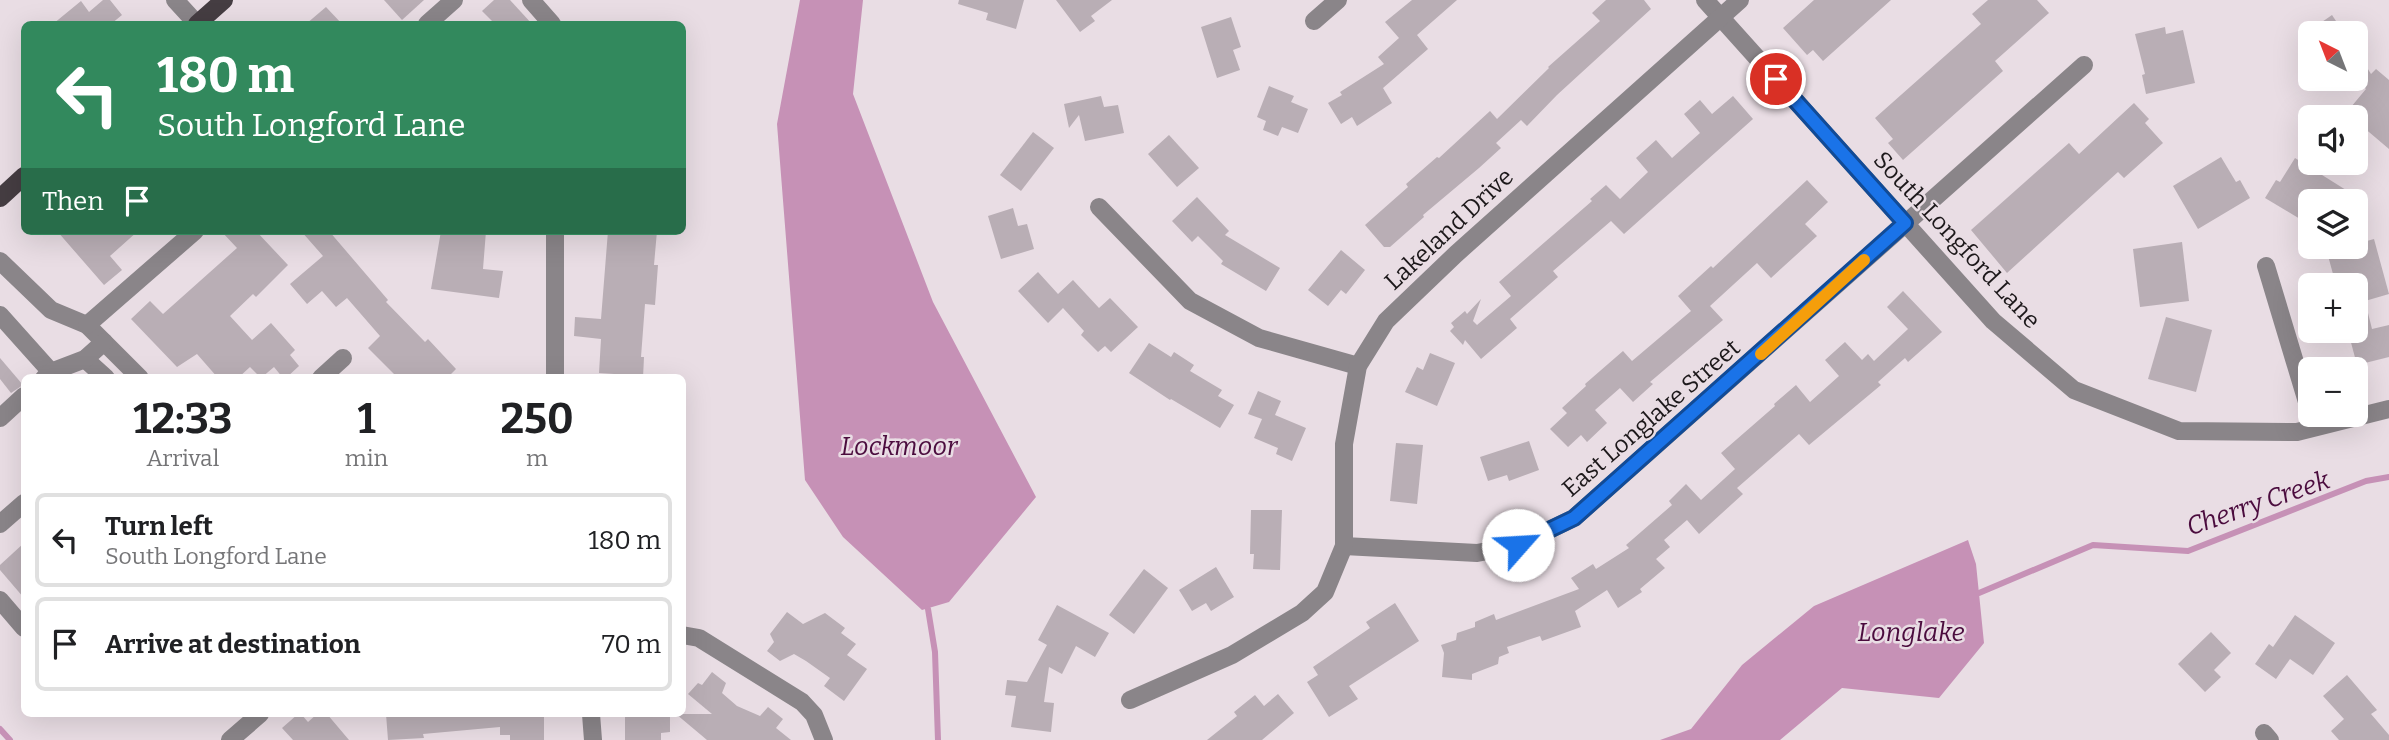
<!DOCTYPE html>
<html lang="en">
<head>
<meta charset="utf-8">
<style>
	body { margin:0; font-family:Bitter,serif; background:#f2f2f2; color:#202124; height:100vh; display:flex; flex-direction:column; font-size:26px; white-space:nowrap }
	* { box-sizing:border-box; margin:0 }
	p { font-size:23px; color:#757577 }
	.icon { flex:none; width:38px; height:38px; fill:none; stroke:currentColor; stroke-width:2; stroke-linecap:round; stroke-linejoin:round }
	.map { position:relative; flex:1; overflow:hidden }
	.details { position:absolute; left:21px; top:374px; width:665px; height:343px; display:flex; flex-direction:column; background:#fff; border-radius:10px; box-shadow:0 7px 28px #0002 }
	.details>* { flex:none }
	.guide { position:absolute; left:21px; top:21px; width:665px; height:214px; border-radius:10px; box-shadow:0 7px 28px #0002; background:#32895d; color:#fff; overflow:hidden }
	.needle { width:46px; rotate:318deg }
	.buttons { position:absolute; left:2298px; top:21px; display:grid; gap:14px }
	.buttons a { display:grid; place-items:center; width:70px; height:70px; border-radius:10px; background:#fff; box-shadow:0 7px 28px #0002; font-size:35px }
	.pin { position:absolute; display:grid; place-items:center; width:60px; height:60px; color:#fff; margin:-30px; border:4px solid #fff; border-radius:50%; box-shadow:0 2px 7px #0007 }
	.me { position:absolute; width:77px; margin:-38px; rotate:64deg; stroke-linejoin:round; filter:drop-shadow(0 0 5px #0008) }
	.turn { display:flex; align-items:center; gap:24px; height:147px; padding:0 21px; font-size:32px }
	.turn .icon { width:91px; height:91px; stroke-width:2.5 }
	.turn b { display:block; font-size:49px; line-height:60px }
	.then { display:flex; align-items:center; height:66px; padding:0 21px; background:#0003; gap:14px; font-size:26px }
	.eta { display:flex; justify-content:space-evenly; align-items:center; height:119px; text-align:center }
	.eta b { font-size:42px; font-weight:700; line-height:49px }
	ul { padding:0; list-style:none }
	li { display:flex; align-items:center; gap:21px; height:94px; margin:0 14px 10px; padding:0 7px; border:4px solid #e0e0e0; border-radius:10px }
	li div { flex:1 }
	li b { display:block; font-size:26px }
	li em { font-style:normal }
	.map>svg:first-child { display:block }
</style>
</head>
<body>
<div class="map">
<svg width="2389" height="740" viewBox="0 0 2389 740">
	<rect width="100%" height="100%" fill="#e9dde4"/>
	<g fill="#c691b6">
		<polygon points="800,0 863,0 853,94 933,302 1036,497 949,602 922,610 843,537 805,480 777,124"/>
		<polygon points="1968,540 1976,564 1984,643 1939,698 1842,688 1780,740 1660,740 1691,729 1742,665 1814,606"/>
	</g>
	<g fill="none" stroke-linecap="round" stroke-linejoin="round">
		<g stroke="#c691b6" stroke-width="6">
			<polyline points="1979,593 2093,545 2188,551 2366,481 2389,477"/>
			<polyline points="928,609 935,652 938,740"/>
			<polyline points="0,729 10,740"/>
		</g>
	</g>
	<g fill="#b9aeb5">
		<polygon points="103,0 110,0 122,15 111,24 53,24 81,1 89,12"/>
		<polygon points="384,0 424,0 402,20"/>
		<polygon points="494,0 510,0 532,24 495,24 482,11"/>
		<polygon points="959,0 1024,0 1016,29 986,20 988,13 958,4"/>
		<polygon points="1056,0 1112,0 1091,16 1095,21 1080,32"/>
		<polygon points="1412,0 1457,0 1417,35 1428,49 1383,88 1392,103 1357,126 1352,117 1341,124 1328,103 1342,95 1340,92 1384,64 1378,57 1399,38 1385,22"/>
		<polygon points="1606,0 1644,0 1651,9 1557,95 1527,126 1521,120 1496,143 1501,148 1479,168 1423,215 1424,217 1390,247 1384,247 1365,225 1408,187 1406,184 1437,157 1439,158 1490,111 1497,119 1549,68 1548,67 1600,21 1592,13"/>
		<polygon points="1814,0 1891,0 1823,61 1813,50 1807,55 1783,28"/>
		<polygon points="1988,0 2037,0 2049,13 1995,61 2003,71 1903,160 1888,143 1893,139 1875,118 1981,24 1972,14"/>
		<polygon points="326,7 342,24 306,24"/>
		<polygon points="2332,15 2344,33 2306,33"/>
		<polygon points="1231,17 1241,47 1233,50 1240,70 1217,78 1201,27"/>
		<polygon points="2165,27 2166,34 2183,30 2195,83 2146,94 2142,75 2145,74 2135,34"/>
		<polygon points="2356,50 2371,74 2376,69 2389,80 2389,149 2356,121 2356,117 2351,117 2346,113 2366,89 2356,80"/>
		<polygon points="1269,86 1294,96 1291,102 1308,109 1298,133 1282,127 1278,136 1263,130 1266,121 1257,117"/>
		<polygon points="1101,96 1104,107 1118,105 1124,133 1085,141 1079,115 1069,128 1064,104"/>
		<polygon points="1733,96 1753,119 1624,234 1611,221 1553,271 1558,277 1510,319 1517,328 1481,359 1465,340 1463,345 1450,331 1454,327 1451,323 1465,311 1467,314 1481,299 1473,321 1477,325 1511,296 1499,282 1592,201 1590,199 1606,185 1620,199 1648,172 1636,158 1656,140 1672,158 1700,133 1684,114 1700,100 1712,114"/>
		<polygon points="2134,103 2149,119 2145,123 2163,143 2124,178 2118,172 2007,273 1971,230 2069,143 2079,154"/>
		<polygon points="1033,132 1054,148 1021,191 1000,175"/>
		<polygon points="1169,135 1199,168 1177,187 1148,154"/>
		<polygon points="2221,157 2236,182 2240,180 2250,198 2198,229 2173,186"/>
		<polygon points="2295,158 2346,190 2339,201 2310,201 2310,225 2265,198 2276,180 2280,182"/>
		<polygon points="1807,180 1828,202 1805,224 1817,236 1771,278 1757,263 1710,306 1723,320 1650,382 1653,384 1633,402 1620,388 1595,410 1607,423 1587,442 1581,435 1568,447 1550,429 1567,413 1562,408 1586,386 1585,384 1623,351 1632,361 1691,311 1678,296 1711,266 1713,268"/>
		<polygon points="1197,197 1229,231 1225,235 1280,268 1266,291 1221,264 1223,261 1198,236 1192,242 1172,221"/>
		<polygon points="1013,208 1018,226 1027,224 1034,249 1001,259 988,216"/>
		<polygon points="57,231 138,231 110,256 122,270 104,285"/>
		<polygon points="221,231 256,231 288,265 256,297 253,294 230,316 252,340 271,323 295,350 290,355 299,366 286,378 283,378 274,367 261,378 250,367 238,378 218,378 197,354 177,367 131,319 150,301 163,314 237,248"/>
		<polygon points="301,231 329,231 388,300 386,302 425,342 428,339 456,369 447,378 398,378 368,348 380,336 347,298 336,307 322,291 307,304 290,284 323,256"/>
		<polygon points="441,231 486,231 483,269 503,271 499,298 431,289"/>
		<polygon points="608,231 657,231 654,265 658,265 655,305 645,304 641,357 644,357 643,378 614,378 614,374 599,373 601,339 574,336 575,317 601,319"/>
		<polygon points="2374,239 2389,294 2365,301 2372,329 2389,325 2389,357 2357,365 2349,335 2356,333 2356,285 2336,285 2327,252 2356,247 2356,244"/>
		<polygon points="2182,242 2189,301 2140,307 2133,249"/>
		<polygon points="1341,250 1365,270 1346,294 1341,290 1328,306 1308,290"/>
		<polygon points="1038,272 1058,294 1073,280 1099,308 1110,298 1138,327 1111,352 1105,346 1098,352 1081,335 1084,331 1063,308 1048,323 1018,291"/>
		<polygon points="1903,291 1942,332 1908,362 1905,358 1878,382 1881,385 1809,445 1799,434 1737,488 1743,494 1699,534 1687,520 1664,540 1670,547 1656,559 1665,568 1640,589 1642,592 1618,608 1607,590 1575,611 1581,627 1542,641 1540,636 1507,647 1509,653 1499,657 1498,664 1472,674 1472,680 1442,677 1444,653 1441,645 1456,640 1457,633 1475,627 1475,622 1494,614 1496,620 1579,589 1571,578 1593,564 1596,569 1629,548 1626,545 1672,505 1669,501 1686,484 1701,500 1735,469 1721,453 1775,406 1774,404 1796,385 1810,402 1839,376 1825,360 1845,342 1862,360 1868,354 1874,361 1908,329 1887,307"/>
		<polygon points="2166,317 2212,330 2196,392 2148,379"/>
		<polygon points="1149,343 1171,357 1174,352 1194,365 1190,371 1222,390 1218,396 1234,405 1220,428 1171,399 1170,400 1129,373"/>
		<polygon points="1430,353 1455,363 1437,406 1405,392 1417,367 1423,370"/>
		<polygon points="0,358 23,385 11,393 0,379"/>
		<polygon points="1258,391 1281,401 1275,415 1306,428 1292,461 1276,454 1278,448 1254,438 1262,419 1248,414"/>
		<polygon points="1529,441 1539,470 1509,481 1507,475 1488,481 1480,457"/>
		<polygon points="1396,443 1423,445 1417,504 1390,501"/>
		<polygon points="1251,510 1282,510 1280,570 1253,569 1254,554 1250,554"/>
		<polygon points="24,543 24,598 0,570 0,565"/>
		<polygon points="1216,567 1234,597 1211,611 1206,603 1192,611 1179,590"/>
		<polygon points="1144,569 1168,588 1134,634 1109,615"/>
		<polygon points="1395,603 1419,641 1349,686 1358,699 1329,717 1307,682 1318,675 1313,667 1370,628 1366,622"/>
		<polygon points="1057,605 1109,633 1095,657 1076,646 1062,674 1049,667 1044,702 1054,703 1051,732 1011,727 1016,696 1005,695 1007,680 1027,682 1047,645 1038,640"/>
		<polygon points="787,612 803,624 825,613 845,628 841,633 856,644 847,655 867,669 844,701 824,686 830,678 806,661 794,654 780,661 767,651 774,642 770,634"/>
		<polygon points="2295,615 2335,643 2313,675 2290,659 2276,679 2255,664 2269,644 2273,647"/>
		<polygon points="2211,632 2231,653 2214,670 2221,677 2205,692 2178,664"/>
		<polygon points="712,672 726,683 722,693 737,706 760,716 768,707 783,719 776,728 791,740 707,740 676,714 712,714 688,694 698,683 702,685"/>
		<polygon points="2347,675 2377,710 2371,714 2389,735 2389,740 2339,740 2331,731 2344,719 2323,696"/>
		<polygon points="1278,694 1294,713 1262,740 1207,740 1237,716 1234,712 1255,695 1264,706"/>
		<polygon points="298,714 301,714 308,722 317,714 327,714 349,740 293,740 282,728"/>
		<polygon points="386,714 544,714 544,740 510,740 510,735 500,735 500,727 423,734 424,738 388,740"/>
		<polygon points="625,714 670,714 670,732 661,733 661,740 625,740"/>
	</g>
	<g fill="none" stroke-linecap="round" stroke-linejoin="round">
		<g stroke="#8a8589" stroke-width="18">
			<polyline points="175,0 197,24"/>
			<polyline points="531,0 552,24"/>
			<polyline points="1705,0 1993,321 2074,390 2179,431 2297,432 2389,409"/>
			<polyline points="1314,21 1338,0"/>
			<polyline points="427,24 454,0"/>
			<polyline points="1099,207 1190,301 1259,338 1358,366"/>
			<polyline points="0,261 51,310 87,325 140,378"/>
			<polyline points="2266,266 2310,412"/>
			<polyline points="0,315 51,372"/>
			<polyline points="87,325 195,231"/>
			<polyline points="85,359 106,378"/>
			<polyline points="44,378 51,372 85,359 104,342"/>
			<polyline points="321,378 343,358"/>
			<polyline points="555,378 555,231"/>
			<polyline points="0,418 24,396"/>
			<polyline points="0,524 24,503"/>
			<polyline points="1344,546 1477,553 1518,545 1574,518 2084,65"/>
			<polyline points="0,600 24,628"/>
			<polyline points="682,635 699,638 802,702 814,715 824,740"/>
			<polyline points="1130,700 1232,655 1302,613 1325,592 1344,546 1344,444 1358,366 1386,321 1456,254 1740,0"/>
			<polyline points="591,714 593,740"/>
			<polyline points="2264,733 2270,740"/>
			<polyline points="230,740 260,714"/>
		</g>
		<g stroke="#453d42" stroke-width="18">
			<polyline points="197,24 224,0"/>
			<polyline points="0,198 24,176"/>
		</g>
	</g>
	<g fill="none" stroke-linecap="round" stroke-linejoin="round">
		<g stroke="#114b97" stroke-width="18">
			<polyline id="route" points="1518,545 1574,518 1905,223 1776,79"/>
		</g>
		<use href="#route" stroke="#1a73e8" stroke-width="12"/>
		<polyline stroke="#f59e0b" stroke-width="12" points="1761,354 1864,260"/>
	</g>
	<g text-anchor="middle" stroke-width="5" stroke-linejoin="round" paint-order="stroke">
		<g font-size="24" fill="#1c181a" stroke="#e9dde4">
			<text transform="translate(1449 229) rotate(-43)" y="8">Lakeland Drive</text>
			<text transform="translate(1957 240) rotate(47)" y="8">South Longford Lane</text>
			<text transform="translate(1651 418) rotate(-41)" y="8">East Longlake Street</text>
		</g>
		<g font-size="26" font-style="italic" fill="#4b0c3e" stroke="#e9dde4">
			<text x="899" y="455">Lockmoor</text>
			<text transform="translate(2258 503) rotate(-19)" y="9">Cherry Creek</text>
			<text x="1911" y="641">Longlake</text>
		</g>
	</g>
</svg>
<div class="buttons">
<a><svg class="needle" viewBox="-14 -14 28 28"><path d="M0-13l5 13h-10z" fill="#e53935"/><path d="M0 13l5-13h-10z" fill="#757577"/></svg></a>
<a><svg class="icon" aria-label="sound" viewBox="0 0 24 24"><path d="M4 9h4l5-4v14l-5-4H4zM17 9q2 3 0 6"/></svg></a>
<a><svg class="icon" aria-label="layers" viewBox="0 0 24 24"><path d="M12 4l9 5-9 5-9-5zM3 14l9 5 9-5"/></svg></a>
<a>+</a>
<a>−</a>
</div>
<div class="pin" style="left:1776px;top:79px;background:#d93025"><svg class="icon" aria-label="arrive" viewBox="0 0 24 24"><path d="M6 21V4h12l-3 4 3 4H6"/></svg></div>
<svg class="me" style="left:1518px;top:545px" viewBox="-20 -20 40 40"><circle r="19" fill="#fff"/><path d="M0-13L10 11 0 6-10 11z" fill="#1a73e8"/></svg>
<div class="guide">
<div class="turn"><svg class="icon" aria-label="left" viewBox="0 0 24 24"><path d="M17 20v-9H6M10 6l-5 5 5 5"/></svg><div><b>180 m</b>South Longford Lane</div></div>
<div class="then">Then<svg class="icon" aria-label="arrive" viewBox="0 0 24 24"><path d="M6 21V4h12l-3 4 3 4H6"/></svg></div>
</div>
<section class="details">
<div class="eta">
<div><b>12:33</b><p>Arrival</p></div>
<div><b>1</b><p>min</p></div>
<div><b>250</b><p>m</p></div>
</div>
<ul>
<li><svg class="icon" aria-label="left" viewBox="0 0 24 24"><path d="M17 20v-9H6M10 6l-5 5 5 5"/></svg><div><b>Turn left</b><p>South Longford Lane</p></div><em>180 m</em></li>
<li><svg class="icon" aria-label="arrive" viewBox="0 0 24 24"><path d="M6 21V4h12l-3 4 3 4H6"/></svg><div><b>Arrive at destination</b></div><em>70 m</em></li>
</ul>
</section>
</div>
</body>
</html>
